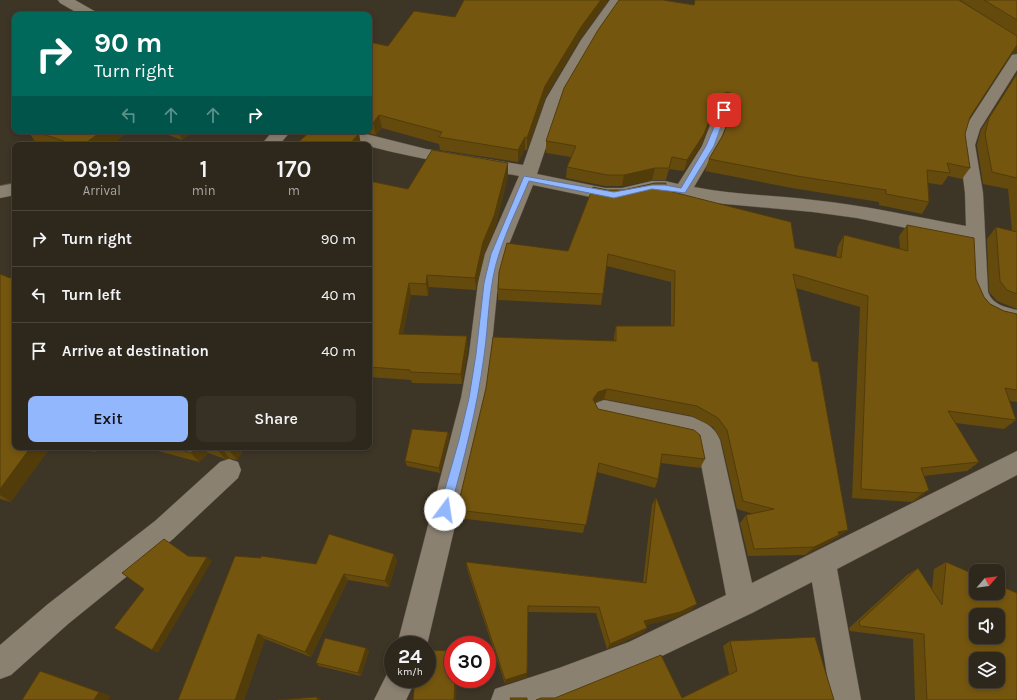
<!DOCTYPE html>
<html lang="en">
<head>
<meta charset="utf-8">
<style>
	body { margin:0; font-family:Karla,sans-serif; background:#363025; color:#f1f3f6; height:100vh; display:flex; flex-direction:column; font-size:15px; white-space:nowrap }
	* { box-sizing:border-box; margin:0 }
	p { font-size:13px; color:#a7a6a3 }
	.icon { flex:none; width:22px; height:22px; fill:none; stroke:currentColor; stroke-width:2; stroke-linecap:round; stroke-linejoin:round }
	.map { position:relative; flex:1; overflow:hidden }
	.sheet { position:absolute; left:12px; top:142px; width:360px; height:308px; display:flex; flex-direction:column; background:#2e281c; border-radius:8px; box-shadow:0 2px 6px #0003,0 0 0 1px #49443b }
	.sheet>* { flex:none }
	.hud { position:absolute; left:12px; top:12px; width:360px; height:122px; border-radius:8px; box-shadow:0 2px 6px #0003,0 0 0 1px #49443b; background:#00695c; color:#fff; overflow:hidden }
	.needle { width:26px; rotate:62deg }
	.fabs { position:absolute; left:969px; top:564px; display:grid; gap:8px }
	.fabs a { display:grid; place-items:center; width:36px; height:36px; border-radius:8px; background:#2e281c; box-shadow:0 2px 6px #0003,0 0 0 1px #49443b; font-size:20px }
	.speed { position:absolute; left:384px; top:636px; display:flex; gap:8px; font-size:20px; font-weight:700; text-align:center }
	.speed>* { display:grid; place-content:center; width:52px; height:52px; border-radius:50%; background:#2e281c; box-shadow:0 2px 6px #0003,0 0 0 1px #49443b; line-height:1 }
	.speed small { font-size:10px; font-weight:400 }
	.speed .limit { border:6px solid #d22; background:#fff; color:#111 }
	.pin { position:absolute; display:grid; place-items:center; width:34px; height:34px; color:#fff; margin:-17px; border-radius:8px; box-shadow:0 2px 6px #0006 }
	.me { position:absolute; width:44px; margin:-22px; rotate:14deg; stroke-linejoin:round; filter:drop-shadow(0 0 3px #0008) }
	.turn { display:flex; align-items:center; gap:14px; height:84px; padding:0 16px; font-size:18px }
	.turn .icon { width:52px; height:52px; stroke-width:2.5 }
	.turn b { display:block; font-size:28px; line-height:34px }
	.lanes { display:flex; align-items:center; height:38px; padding:0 16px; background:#0003; justify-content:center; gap:20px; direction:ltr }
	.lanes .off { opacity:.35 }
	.eta { display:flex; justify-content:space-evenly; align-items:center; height:68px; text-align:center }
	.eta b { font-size:24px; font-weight:600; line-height:28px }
	.cta { display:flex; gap:8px; margin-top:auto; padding:8px 16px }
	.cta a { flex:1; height:46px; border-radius:8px; background:#92b7fd; color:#111; font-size:16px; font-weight:600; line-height:46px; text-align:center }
	.cta a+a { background:#363025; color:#f1f3f6 }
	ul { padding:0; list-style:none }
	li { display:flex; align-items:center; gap:12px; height:56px; padding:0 16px; border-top:1px solid #49443b }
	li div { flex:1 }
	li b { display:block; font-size:15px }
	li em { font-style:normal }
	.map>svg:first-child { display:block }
</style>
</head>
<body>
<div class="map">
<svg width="1017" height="700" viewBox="0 0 1017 700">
	<rect width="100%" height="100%" fill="#3d3526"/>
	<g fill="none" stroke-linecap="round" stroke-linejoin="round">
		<g stroke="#585044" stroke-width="1">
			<g id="minor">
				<polygon points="58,0 75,0 96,12 98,15 81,15 60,3"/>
				<path d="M610 0H624L595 40 562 99 537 174 605 188H622L652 181H665L678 184 702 146 716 110 718 107 724 105 730 107 732 110 718 146 694 187C733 195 773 195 813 200 864 205 915 217 966 226L965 193 959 145 964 129 1012 55 1017 54V70L980 129 975 145 983 193 988 292C993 305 1005 307 1017 310V326C1005 324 991 321 981 314 962 300 967 261 966 240L857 218 813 212 714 203 665 193H652L622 200H605L533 185 505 254 498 283 491 354 485 398 427 645H397L461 398 469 354 478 283 485 254 519 176C490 171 343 147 332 131H354L426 149 523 165 546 99 581 40Z"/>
				<polygon points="273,131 291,131 279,145 261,145"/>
				<polygon points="15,183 15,195 0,198 0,186"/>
				<path d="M604 400 692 417C706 423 714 426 720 440L752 583 1017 451V475L837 569 861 700H831L812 582 752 613 645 664 559 698 553 700H491L495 689 559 668 629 642 726 595 697 443 690 438 596 417 592 410 596 403Z"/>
				<polygon points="229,459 238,462 241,470 238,478 173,539 68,624 11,675 0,679 0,645 48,604 155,521 220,462"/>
				<polygon points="393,667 393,679 416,679 406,700 374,700 390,668"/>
			</g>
		</g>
		<use href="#minor" fill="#8b8171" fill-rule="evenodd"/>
	</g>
	<g fill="#654a0d">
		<polygon points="960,0 1017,0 1017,53 1011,54 970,117 965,134 970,168 962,179 948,176 942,185 928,183 929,202 922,214 879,205 879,202 792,188 705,171 709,159 723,135 733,110 731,106 724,104 718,106 715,109 701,145 684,171 669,169 666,180 652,180 622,186 605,186 566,178 567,167 571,157 546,153 546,141 694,5 994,22"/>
		<polygon points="607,2 580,39 545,98 527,150 525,150 518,162 440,150 439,144 382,128 376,135 360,131 369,131 369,42 388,46 455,17"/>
		<polygon points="1017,73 1017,309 997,301 989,292 987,239 996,227 1012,231 1008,189 983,184 977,145 981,130"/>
		<polygon points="28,131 129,131 111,145 42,145 36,143"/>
		<polygon points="157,131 193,131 182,140"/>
		<polygon points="508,163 508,176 495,228 484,254 476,290 429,287 428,296 411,295 403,334 468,347 462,384 412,383 411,380 369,377 369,181 408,189"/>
		<polygon points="607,190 665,190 795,248 836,257 838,246 844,235 900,249 899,236 907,225 976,279 984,297 990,304 1004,311 1017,314 1017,402 1009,401 1016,420 1004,429 955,423 979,462 967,471 924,476 929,490 918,499 912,502 852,498 860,307 796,288 839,537 834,539 830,542 805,555 748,556 740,523 746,515 754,514 737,509 721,440 713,427 692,416 604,399 595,402 595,403 598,409 705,459 700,468 661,463 658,479 655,488 597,472 583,533 458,518 457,510 614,341 614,336 616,326 671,326 671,282 607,266 601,305 498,300 498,289 568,251"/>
		<polygon points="0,274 11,502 0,499"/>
		<polygon points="448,432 449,438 440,473 407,466 405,461"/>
		<polygon points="75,447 99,447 95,452"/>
		<polygon points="143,447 245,447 237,460 229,458 225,459 208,453 199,462"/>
		<polygon points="281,447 299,447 298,450"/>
		<polygon points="656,497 692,610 675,618 646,625 647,628 643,633 607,649 596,613 528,612 527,677 505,684 467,569 466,562 643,582 652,505"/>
		<polygon points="394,554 397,561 389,587 348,580 311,657 265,639 244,700 178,700 261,558 316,564"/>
		<polygon points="946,562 1017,700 915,700 913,639 850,631 849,628 907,575 918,568 932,589 934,569"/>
		<polygon points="730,641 834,700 682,698 729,674 723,646"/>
		<polygon points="366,648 369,651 361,676 319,666 316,663"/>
	</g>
	<g fill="#523c0a">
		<polygon points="601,0 607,0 607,2 580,39 545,98 527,150 527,138 545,86 581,27"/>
		<polygon points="1017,45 1017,53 1011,54"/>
		<polygon points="728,92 724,104 718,106 715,109 701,145 684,171 687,160 718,98 721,94"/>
		<polygon points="379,115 382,128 376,135 373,123"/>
		<polygon points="102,131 129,131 111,145 83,145"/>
		<polygon points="178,131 193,131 182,140"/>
		<polygon points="359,133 361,145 349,145"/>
		<polygon points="525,137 525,150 518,162 518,150"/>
		<polygon points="508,163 508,176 495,228 484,254 476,290 475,278 483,242"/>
		<polygon points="655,168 652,180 622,186 624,175"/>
		<polygon points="427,275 429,287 428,296 426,284"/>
		<polygon points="409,283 411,295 401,345 399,334"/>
		<polygon points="467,336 468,347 462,384 461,374"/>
		<polygon points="607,389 604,399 595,402 591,409 593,399 598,392"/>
		<polygon points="448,432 449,438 440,473 439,468"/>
		<polygon points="31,447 51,447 11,502 0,495 0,489"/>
		<polygon points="89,447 99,447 95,452"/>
		<polygon points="196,447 203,447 208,453 199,462 191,453"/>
		<polygon points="232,447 245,447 237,460 229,450"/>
		<polygon points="222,448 229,458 225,459 217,449"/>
		<polygon points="929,490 918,499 912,502 923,493"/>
		<polygon points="848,530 839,537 834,539 830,542 805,555 814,547 838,532"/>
		<polygon points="394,554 397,561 389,587 385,581"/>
		<polygon points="207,557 212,561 158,653 152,650"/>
		<polygon points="344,574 348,580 311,657 305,652"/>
		<polygon points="697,604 692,610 675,618 640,627 644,621"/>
		<polygon points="647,628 643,633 607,649 610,644"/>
		<polygon points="258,634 265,639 244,700 235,700"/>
		<polygon points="366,648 369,651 361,676 358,673"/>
		<polygon points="40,671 54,675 111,696 108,700 94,700"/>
		<polygon points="527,673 527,677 505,684 505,680"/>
		<polygon points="455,679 457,679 456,700 454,700"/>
		<polygon points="317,697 322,700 317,700"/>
	</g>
	<g fill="#75560f" stroke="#523c0a" fill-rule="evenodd">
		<polygon points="464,0 601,0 581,27 545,86 527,138 525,137 518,150 439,137 442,132 379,115 373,123 369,121 369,78 370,77 369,77 369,42 388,46 414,11 455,17"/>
		<polygon points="619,0 663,0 694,5 695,0 959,0 1017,36 1017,45 970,117 965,134 970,168 947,163 950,173 927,170 929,202 886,194 886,190 797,176 709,159 723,135 737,99 735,95 728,92 721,94 718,98 704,134 687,160 672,157 669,168 655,168 624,175 607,175 567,167 576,146 546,141 564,88 598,30"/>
		<polygon points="984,0 1017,0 1017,20"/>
		<polygon points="311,12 313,15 304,15"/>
		<polygon points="1017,74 1017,178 992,172 985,134 989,118"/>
		<polygon points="33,131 102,131 83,145 76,145"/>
		<polygon points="311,131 352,131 359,133 349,145 295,145"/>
		<polygon points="432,150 508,163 494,216 483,242 475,278 427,275 426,284 409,283 399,334 467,336 461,374 410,372 410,370 369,367 369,181 408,189"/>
		<polygon points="655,183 666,183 665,190 791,222 795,248 841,258 844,235 908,251 907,225 974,238 976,279 984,297 990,304 1004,311 1017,314 1017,390 1005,388 1016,420 948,411 979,462 921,468 929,490 923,493 861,489 868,296 793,274 812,361 818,362 848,530 838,532 839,535 814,547 754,549 746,515 774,509 743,501 727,430 718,418 697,406 607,389 598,392 593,399 598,409 694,430 700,435 705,459 662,454 658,479 599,463 586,525 457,510 486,388 493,337 616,341 616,326 674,326 675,271 608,254 603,294 498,289 499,272 507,243 568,251 593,187 607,190 624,190"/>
		<polygon points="996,227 1017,232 1017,294 1007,290 1000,281"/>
		<polygon points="15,273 15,447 31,447 0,489 0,274 10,278"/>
		<polygon points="412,429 448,432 439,468 405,461"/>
		<polygon points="170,447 196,447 191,453"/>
		<polygon points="211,447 232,447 229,450 222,448 217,449"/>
		<polygon points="656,497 697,604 680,612 644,621 647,628 610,644 599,607 528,606 527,673 505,680 466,562 646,583"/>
		<polygon points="329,534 394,554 385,581 344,574 305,652 258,634 235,700 178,700 235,556 261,558 261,556 316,564"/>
		<polygon points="164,539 188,556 207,557 152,650 114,628 144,589 122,573"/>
		<path d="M946 562 976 575V593H998V585L1017 593V700H927L924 634 860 626 859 622 918 568 942 605ZM976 615H998V637H976ZM976 659H998V681H976Z"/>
		<polygon points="815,637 834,700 536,700 541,698 555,698 661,655 682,698 737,671 730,641"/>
		<polygon points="325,638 366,648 358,673 316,663"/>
		<polygon points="427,650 453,651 453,679 455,679 454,700 413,700 415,679 427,679"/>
		<polygon points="40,671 99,692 94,700 22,700"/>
		<polygon points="317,697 317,700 278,700"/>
		<polygon points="510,698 527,698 527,700 511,700"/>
	</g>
	<path fill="#92b7fd" stroke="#5f77a4" d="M722 108 727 110 714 146 685 193 652 189 614 198 529 181C519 205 507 229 499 254 488 287 489 322 484 356 477 409 464 459 450 510L448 514 445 516 441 514 439 510 459 440 469 398 476 354 484 283 491 254 524 176 614 192 652 185H665L681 188 706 146Z"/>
</svg>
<div class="fabs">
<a><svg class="needle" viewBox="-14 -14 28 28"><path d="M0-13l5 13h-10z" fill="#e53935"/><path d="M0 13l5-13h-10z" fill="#a7a6a3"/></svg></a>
<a><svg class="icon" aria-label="sound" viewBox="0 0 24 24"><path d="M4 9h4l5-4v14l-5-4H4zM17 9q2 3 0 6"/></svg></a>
<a><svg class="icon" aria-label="layers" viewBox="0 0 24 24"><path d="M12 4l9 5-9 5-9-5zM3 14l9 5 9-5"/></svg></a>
</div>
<div class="speed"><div>24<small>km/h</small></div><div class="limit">30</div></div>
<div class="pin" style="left:724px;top:110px;background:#d93025"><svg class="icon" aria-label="arrive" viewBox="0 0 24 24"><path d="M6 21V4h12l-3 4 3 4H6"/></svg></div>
<svg class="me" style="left:445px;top:510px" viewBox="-20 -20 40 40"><circle r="19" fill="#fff"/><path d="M0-13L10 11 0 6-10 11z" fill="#92b7fd"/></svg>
<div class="hud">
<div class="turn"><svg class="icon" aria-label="right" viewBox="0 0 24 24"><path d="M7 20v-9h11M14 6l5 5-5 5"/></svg><div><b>90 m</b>Turn right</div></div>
<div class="lanes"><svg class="icon off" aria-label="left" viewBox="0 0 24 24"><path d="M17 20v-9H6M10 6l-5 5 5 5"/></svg><svg class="icon off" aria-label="ahead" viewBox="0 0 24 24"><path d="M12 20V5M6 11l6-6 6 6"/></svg><svg class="icon off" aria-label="ahead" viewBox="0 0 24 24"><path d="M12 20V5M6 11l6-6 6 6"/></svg><svg class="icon" aria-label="right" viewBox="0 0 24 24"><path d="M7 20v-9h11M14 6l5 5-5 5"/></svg></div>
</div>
<section class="sheet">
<div class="eta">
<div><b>09:19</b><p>Arrival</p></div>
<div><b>1</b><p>min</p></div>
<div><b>170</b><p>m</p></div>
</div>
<ul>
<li><svg class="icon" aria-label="right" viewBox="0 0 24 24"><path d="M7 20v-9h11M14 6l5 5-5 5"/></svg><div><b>Turn right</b></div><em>90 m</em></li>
<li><svg class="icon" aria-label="left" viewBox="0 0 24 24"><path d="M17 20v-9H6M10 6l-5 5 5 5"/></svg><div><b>Turn left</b></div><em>40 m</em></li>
<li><svg class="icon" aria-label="arrive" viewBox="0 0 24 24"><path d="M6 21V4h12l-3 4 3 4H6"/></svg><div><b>Arrive at destination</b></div><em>40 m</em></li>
</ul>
<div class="cta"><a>Exit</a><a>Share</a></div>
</section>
</div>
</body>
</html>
